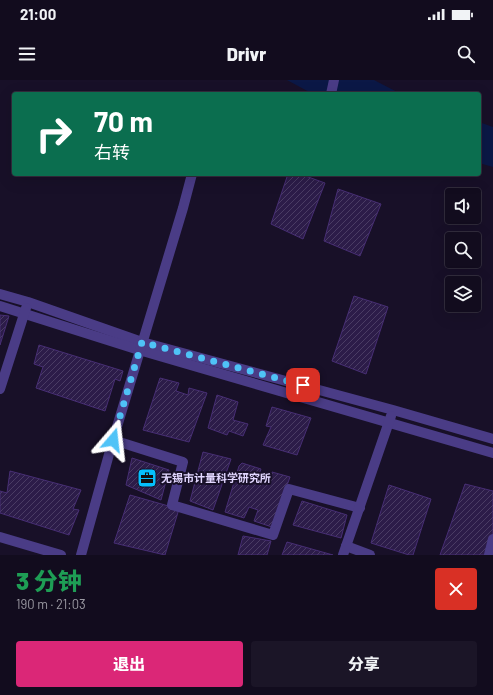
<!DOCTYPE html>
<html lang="zh">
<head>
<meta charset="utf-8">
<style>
	body { margin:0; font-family:Barlow,"Noto Sans SC",sans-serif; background:#1b1527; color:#f1f3f6; height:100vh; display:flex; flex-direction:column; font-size:15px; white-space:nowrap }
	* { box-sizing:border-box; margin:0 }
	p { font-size:13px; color:#9c9ba4 }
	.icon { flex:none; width:22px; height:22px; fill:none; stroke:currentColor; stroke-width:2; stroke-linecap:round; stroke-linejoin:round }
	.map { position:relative; height:475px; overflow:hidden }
	.sheet { display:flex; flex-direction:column; background:#120c1e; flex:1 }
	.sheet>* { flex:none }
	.guide { position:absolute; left:12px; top:12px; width:469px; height:84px; border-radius:4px; box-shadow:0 4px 16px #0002,0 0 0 1px #312c3c; background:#0b6e4f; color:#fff; overflow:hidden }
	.controls { position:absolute; left:445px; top:108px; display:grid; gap:8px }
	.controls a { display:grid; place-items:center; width:36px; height:36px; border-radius:4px; background:#120c1e; box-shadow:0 4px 16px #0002,0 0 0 1px #312c3c; font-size:20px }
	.pin { position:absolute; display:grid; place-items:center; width:34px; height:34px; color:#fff; margin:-17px; border-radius:8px; box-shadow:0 2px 6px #0006 }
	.me { position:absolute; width:44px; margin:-22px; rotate:17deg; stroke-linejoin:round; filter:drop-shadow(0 0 3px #0008) }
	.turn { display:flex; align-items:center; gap:14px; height:84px; padding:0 16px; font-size:18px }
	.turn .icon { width:52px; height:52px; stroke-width:2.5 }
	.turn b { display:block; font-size:28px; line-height:34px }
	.round { display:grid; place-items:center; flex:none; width:42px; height:42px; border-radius:4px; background:#1b1527 }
	.summary { display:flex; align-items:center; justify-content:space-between; height:68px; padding:0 16px }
	h1 { font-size:24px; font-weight:800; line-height:30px; color:#1e9e55 }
	.primary-button { display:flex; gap:8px; margin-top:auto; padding:8px 16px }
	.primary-button a { flex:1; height:46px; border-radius:4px; background:#db2777; color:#fff; font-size:16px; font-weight:800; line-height:46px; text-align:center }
	.primary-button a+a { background:#1b1527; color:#f1f3f6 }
	.status { display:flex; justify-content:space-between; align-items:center; height:28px; padding:0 20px; background:#120c1e; direction:ltr }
	.status svg { height:11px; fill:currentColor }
	header { display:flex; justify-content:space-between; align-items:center; height:52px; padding:0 16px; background:#120c1e; font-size:18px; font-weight:800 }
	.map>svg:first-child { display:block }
</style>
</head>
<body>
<div class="status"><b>21:00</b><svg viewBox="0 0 49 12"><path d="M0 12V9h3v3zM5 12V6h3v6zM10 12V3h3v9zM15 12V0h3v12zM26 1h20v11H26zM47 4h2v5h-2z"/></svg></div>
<header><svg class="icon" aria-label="menu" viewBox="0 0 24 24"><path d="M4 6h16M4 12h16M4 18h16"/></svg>Drivr<svg class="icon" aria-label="search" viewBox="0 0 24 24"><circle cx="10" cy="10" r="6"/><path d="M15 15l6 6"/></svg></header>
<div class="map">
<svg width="493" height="475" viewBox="0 0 493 475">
	<defs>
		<pattern id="building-hatch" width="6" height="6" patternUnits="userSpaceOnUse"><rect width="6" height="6" fill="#2c1c49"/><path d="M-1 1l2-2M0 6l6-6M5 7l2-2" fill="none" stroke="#4a3c64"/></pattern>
	</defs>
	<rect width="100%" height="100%" fill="#181028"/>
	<g fill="#0b1846">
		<polygon points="287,0 374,0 401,14 313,14"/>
		<polygon points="479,42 493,47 493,87 479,83"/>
	</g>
	<g fill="url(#building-hatch)" stroke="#472e74">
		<polygon points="288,94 300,94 325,103 303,159 271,144"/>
		<polygon points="338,109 381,124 360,176 324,161"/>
		<polygon points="354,216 388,227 366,294 332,281"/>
		<polygon points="0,235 9,236 0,265"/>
		<polygon points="39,265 123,291 120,301 115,299 105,331 36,308 43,287 34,284"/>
		<polygon points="160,298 179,303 176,311 188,315 189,308 207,313 189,362 143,350"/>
		<polygon points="217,315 238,322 233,340 248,344 243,356 229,351 227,355 208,348"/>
		<polygon points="272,327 311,338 297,375 263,365 271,347 266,346"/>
		<polygon points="203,372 231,379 213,430 190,421"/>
		<polygon points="132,378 169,390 161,420 126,405"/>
		<polygon points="242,383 261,389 258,397 270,401 272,392 290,397 272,447 254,441 258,430 249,427 244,438 225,432 239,386"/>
		<polygon points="10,391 81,410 73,429 79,430 69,455 0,433 0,411 7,413"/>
		<polygon points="465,404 493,411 493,472 492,475 440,475"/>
		<polygon points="389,405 431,419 413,475 409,475 371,463"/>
		<polygon points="130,415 179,429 165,475 114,463"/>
		<polygon points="302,421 347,435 341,458 293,445"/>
		<polygon points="243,456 271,461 267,475 238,475"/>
		<polygon points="287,462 333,475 282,475"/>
	</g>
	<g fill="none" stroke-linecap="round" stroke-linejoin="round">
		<g stroke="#4a3c86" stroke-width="10">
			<polyline points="331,14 334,0"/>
			<polyline points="0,214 28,222 142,262 393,330 493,359"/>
			<polyline points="0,226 139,270 493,373"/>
			<polyline points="0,309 26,228"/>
			<polyline points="113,360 183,382 172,425 273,455 289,409 360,428"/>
			<polyline points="0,457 61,475"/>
			<polyline points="346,466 370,475"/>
			<polyline points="81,475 113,360 183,128 192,94"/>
			<polyline points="343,475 391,336"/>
			<polyline points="489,475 493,459"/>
		</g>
	</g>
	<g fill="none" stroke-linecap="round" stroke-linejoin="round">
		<polyline stroke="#4fc3f7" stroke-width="7" stroke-dasharray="0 12.6" points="113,360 142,262 303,305"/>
	</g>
	<defs>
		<g id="office-square" transform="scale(1)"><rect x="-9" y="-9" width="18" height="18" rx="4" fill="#05bffd" stroke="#181028"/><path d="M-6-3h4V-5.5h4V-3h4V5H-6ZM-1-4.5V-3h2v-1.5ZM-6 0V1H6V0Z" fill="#111"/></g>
	</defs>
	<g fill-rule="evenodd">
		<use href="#office-square" x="147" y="398"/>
	</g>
	<g text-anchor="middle" stroke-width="4" stroke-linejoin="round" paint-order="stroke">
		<g font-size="11" font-weight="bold" fill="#e2d7ff" stroke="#181028" text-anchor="start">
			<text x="161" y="402">无锡市计量科学研究所</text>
		</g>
	</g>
</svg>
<div class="controls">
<a><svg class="icon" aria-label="sound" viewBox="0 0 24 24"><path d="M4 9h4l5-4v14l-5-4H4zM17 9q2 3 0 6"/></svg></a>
<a><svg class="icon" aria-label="search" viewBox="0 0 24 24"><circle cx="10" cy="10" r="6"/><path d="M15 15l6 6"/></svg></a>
<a><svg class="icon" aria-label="layers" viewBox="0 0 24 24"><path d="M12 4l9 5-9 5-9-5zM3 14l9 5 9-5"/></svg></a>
</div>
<div class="pin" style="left:303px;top:305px;background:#d93025"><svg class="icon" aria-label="arrive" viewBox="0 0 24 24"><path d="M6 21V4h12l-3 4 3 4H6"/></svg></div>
<svg class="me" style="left:113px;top:360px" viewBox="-20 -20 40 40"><path d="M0-17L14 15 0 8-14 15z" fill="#4fc3f7" stroke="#fff" stroke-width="4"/></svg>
<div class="guide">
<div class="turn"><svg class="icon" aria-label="right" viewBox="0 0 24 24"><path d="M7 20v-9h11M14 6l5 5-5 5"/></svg><div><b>70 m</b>右转</div></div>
</div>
</div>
<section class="sheet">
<div class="summary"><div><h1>3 分钟</h1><p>190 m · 21:03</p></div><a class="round" style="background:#d93025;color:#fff"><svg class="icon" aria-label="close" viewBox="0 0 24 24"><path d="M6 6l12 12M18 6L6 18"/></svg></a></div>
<div class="primary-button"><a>退出</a><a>分享</a></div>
</section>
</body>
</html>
